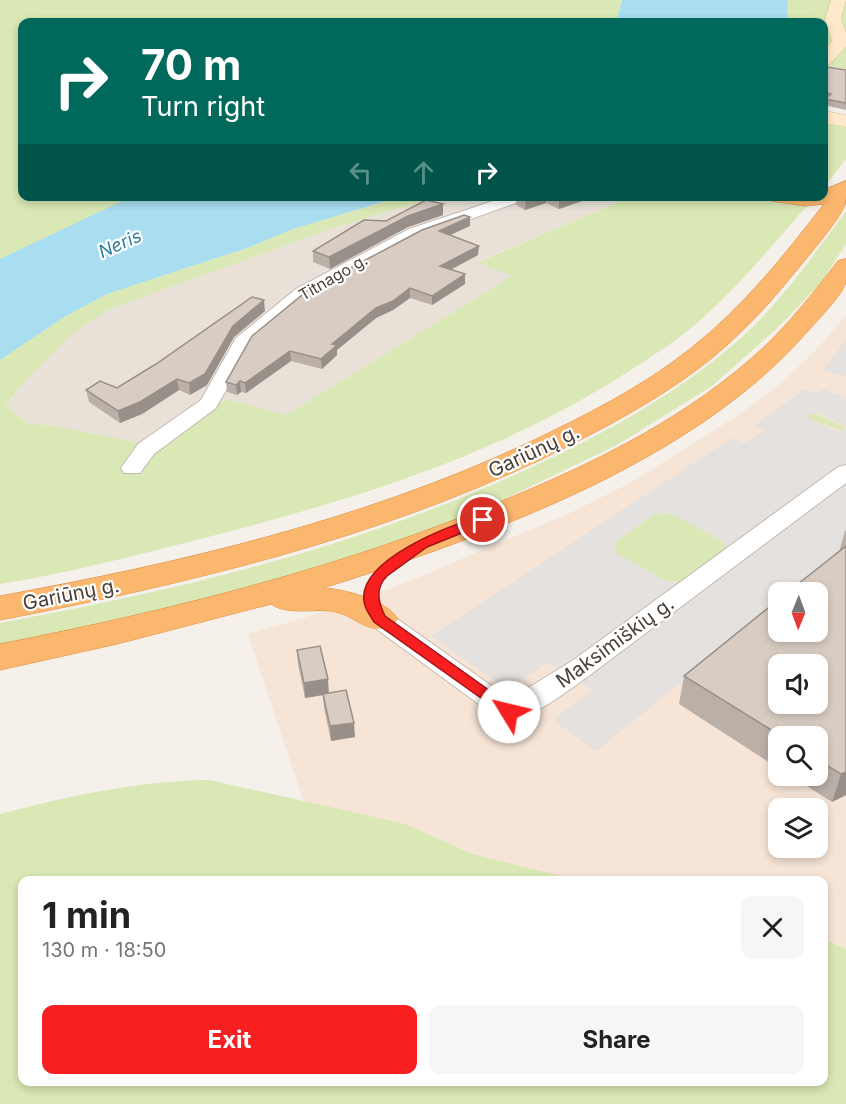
<!DOCTYPE html>
<html lang="en">
<head>
<meta charset="utf-8">
<style>
	body { margin:0; font-family:Inter,sans-serif; background:#f6f6f6; color:#222; height:100vh; display:flex; flex-direction:column; font-size:22px; white-space:nowrap }
	* { box-sizing:border-box; margin:0 }
	p { font-size:20px; color:#767676 }
	.icon { flex:none; width:33px; height:33px; fill:none; stroke:currentColor; stroke-width:2; stroke-linecap:round; stroke-linejoin:round }
	.map { position:relative; flex:1; overflow:hidden }
	.details { position:absolute; left:18px; top:876px; width:810px; height:210px; display:flex; flex-direction:column; background:#fff; border-radius:12px; box-shadow:0 3px 9px #0003 }
	.details>* { flex:none }
	.guide { position:absolute; left:18px; top:18px; width:810px; height:183px; border-radius:12px; box-shadow:0 3px 9px #0003; background:#00695c; color:#fff; overflow:hidden }
	.needle { width:39px; rotate:181deg }
	.controls { position:absolute; left:768px; top:582px; display:grid; gap:12px }
	.controls a { display:grid; place-items:center; width:60px; height:60px; border-radius:12px; background:#fff; box-shadow:0 3px 9px #0003; font-size:30px }
	.pin { position:absolute; display:grid; place-items:center; width:51px; height:51px; color:#fff; margin:-26px; border:3px solid #fff; border-radius:50%; box-shadow:0 2px 6px #0007 }
	.me { position:absolute; width:66px; margin:-33px; rotate:306deg; stroke-linejoin:round; filter:drop-shadow(0 0 4px #0008) }
	.turn { display:flex; align-items:center; gap:21px; height:126px; padding:0 24px; font-size:27px }
	.turn .icon { width:78px; height:78px; stroke-width:2.5 }
	.turn b { display:block; font-size:42px; line-height:51px }
	.lanes { display:flex; align-items:center; height:57px; padding:0 24px; background:#0003; justify-content:center; gap:30px; direction:ltr }
	.lanes .off { opacity:.35 }
	.round { display:grid; place-items:center; flex:none; width:63px; height:63px; border-radius:12px; background:#f6f6f6 }
	.summary { display:flex; align-items:center; justify-content:space-between; height:102px; padding:0 24px }
	h1 { font-size:36px; font-weight:700; line-height:45px }
	.cta { display:flex; gap:12px; margin-top:auto; padding:12px 24px }
	.cta a { flex:1; height:69px; border-radius:12px; background:#f71f20; color:#fff; font-size:24px; font-weight:700; line-height:69px; text-align:center }
	.cta a+a { background:#f6f6f6; color:#222 }
	.map>svg:first-child { display:block }
</style>
</head>
<body>
<div class="map">
<svg width="846" height="1104" viewBox="0 0 846 1104">
	<rect width="100%" height="100%" fill="#f5f0ea"/>
	<polygon fill="#e9e1d8" points="438,197 630,197 479,261 512,276 286,415 226,399 157,446 54,426 27,423 6,407 20,386 72,334 108,310 336,227"/>
	<path fill="#f6e4d6" fill-rule="evenodd" d="M846 315V949L824 939V880H577L472 854 406 824 304 802 248 634 307 617 405 583 568 514 632 482 737 416 777 387 817 349ZM778 592H818V632H778ZM778 664H818V704H778ZM778 736H818V776H778ZM778 808H818V848H778Z"/>
	<g fill="#d9e8b4">
		<polygon points="0,0 622,0 616,22 22,22 22,196 133,197 0,259"/>
		<polygon points="788,0 846,0 846,69 824,65 824,22 787,22"/>
		<polygon points="824,122 846,124 846,159 824,187"/>
		<path d="M400 197H438L336 227 108 310 72 334 20 386 6 406 27 423 54 426 157 446 226 399 286 415 512 276 478 262 630 197H815C777 239 741 285 698 322 674 343 645 361 618 378 492 457 352 500 208 537 140 554 70 573 0 584V360L64 317 107 294 250 247 293 229Z"/>
		<path d="M846 211V244L821 283 776 329 712 386 617 445 475 513 312 571 138 618 0 645V623C185 589 359 547 530 468 600 436 666 400 726 351 774 312 810 260 846 211Z"/>
		<polygon points="811,412 846,428 842,431 809,419 808,414"/>
		<polygon points="656,513 672,514 721,540 725,547 721,554 683,582 666,581 616,553 614,543"/>
		<path d="M209 780 406 824 472 854 577 880H22V1082H824V939L846 949V1104H0V814C69 796 137 781 209 780Z"/>
	</g>
	<g fill="#e4e1df" fill-rule="evenodd">
		<polygon points="846,340 846,377 823,370"/>
		<path d="M805 389 816 394 824 389 846 398V427L818 413 808 415 809 419 832 430 842 431 846 428V550L793 592H778V604L596 751 553 720 592 690 548 662 508 690 431 636 732 438 744 443 764 431 755 425ZM656 513 672 514 721 540 725 547 721 554 683 582 675 583 666 581 616 553 614 543Z"/>
	</g>
	<g fill="#a8def0">
		<polygon points="622,0 788,0 787,22 616,22"/>
		<polygon points="133,196 400,196 400,197 293,229 250,247 107,294 64,317 0,360 0,259"/>
	</g>
	<g fill="none" stroke-linecap="round" stroke-linejoin="round">
		<g stroke="#c3b9b0" stroke-width="2">
			<g id="street">
				<polygon points="508,196 535,196 421,237 308,297 251,345 216,408 154,454 140,473 124,473 121,468 138,444 201,400 236,338 296,289 409,229"/>
				<path d="M846 465V483L590 675C569 689 525 727 499 719L371 625 367 619 371 613 380 610 389 613 510 699 572 661 838 467Z"/>
			</g>
		</g>
		<g stroke="#d7bf9d" stroke-width="1">
			<g id="secondary">
				<polygon points="831,0 846,0 841,19 846,33 846,47 830,64 824,65 824,50 832,41 825,19"/>
				<polygon points="824,111 846,115 846,127 824,123"/>
			</g>
		</g>
		<g stroke="#dc893d" stroke-width="1">
			<g id="highway">
				<path d="M846 181C846 188 846 199 845 205 838 222 804 261 791 277 766 308 738 337 707 362 657 401 601 430 544 458 372 540 186 584 0 620V596C181 563 360 521 528 443 584 416 641 388 690 349 742 308 784 256 824 204L806 206 771 201 768 196H824V190Z"/>
				<path d="M846 259C846 266 846 275 846 282 843 294 817 321 807 332 693 463 485 537 323 588 345 589 386 600 398 619L392 627C365 635 355 614 331 611 313 609 286 615 271 604L117 644 0 670V644C173 610 345 567 509 498 599 461 691 415 764 347 791 321 815 291 838 261Z"/>
			</g>
		</g>
		<use href="#street" fill="#fff" fill-rule="evenodd"/>
		<use href="#secondary" fill="#feeacb" fill-rule="evenodd"/>
		<use href="#highway" fill="#fcb76e" fill-rule="evenodd"/>
	</g>
	<g fill="#bbb0a8">
		<polygon points="824,69 846,70 846,110 824,105 825,99 824,99"/>
		<polygon points="517,196 585,196 584,199 582,199 582,201 559,209 546,203 525,210 516,205"/>
		<polygon points="443,204 443,215 408,227 330,269 313,262 313,251 386,221"/>
		<polygon points="470,226 450,235 478,255 451,270 465,274 465,284 432,305 410,298 393,310 376,318 337,350 337,355 322,369 291,361 246,393 241,392 237,395 227,392 226,382 307,291"/>
		<polygon points="265,311 234,337 207,385 190,395 179,390 142,414 120,423 89,402 86,390 117,388"/>
		<polygon points="846,530 846,795 832,802 791,776 818,776 818,736 778,736 778,768 679,704 684,676 839,552 845,531"/>
		<polygon points="297,650 329,693 355,737 331,741 324,708 323,695 305,698 298,664"/>
	</g>
	<g fill="#989088">
		<polygon points="538,196 546,196 546,203 525,210 526,201"/>
		<polygon points="569,196 585,196 584,199 582,199 582,201 559,209 559,200"/>
		<polygon points="443,204 443,215 408,227 330,269 329,257 408,216"/>
		<polygon points="470,217 470,226 439,240 439,231"/>
		<polygon points="479,246 478,255 440,275 440,266"/>
		<polygon points="465,274 465,284 432,305 432,296"/>
		<polygon points="410,288 410,298 393,310 376,318 337,350 337,355 322,369 321,359 332,344 376,308"/>
		<polygon points="264,300 265,311 234,337 207,385 190,395 189,383 233,326"/>
		<polygon points="290,351 291,361 246,393 245,383"/>
		<polygon points="177,379 179,390 142,414 120,423 118,411"/>
		<polygon points="240,381 241,392 237,395 236,385"/>
		<polygon points="328,679 329,694 305,698 304,683"/>
		<polygon points="354,723 355,737 331,741 330,726"/>
		<polygon points="846,772 846,795 832,802 841,774"/>
	</g>
	<g fill="#d9cdc3" stroke="#989088" stroke-width="1.5" fill-rule="evenodd">
		<polygon points="827,67 846,70 846,103 825,99 831,94 824,92 824,69"/>
		<polygon points="518,196 538,196 526,201"/>
		<polygon points="553,196 569,196 559,200"/>
		<polygon points="426,200 443,204 408,216 329,257 313,251 364,220 386,221"/>
		<polygon points="464,215 470,217 439,231 479,246 440,266 465,274 432,296 410,288 393,301 376,308 332,344 337,345 321,359 290,351 245,383 240,381 236,385 226,382 252,336 307,291 422,230"/>
		<polygon points="252,297 264,300 233,326 205,374 189,383 177,379 140,402 118,411 86,390 100,381 117,388 156,364"/>
		<path d="M846 546V772L841 774 818 760V736H781L684 676 778 600V632H818V592H788ZM778 664H818V704H778Z"/>
		<polygon points="320,646 328,679 304,683 297,650"/>
		<polygon points="346,690 354,723 330,726 323,694"/>
	</g>
	<path fill="#f71f20" stroke="#a11415" stroke-width="1.5" d="M483 516 489 520 487 523 427 547 387 576C375 588 378 602 385 616L514 708 517 712 514 716 509 718 374 622C371 617 364 608 364 601 358 560 451 524 483 516Z"/>
	<g text-anchor="middle" stroke-width="4.5" stroke-linejoin="round" paint-order="stroke">
		<g font-size="16" fill="#494038" stroke="#fff">
			<text transform="translate(333 277) rotate(-30)" y="6">Titnago g.</text>
		</g>
		<g font-size="18" font-style="italic" fill="#2c7f9c" stroke="#fff">
			<text transform="translate(120 244) rotate(-24)" y="6">Neris</text>
		</g>
		<g font-size="20" fill="#494038" stroke="#fff">
			<text transform="translate(534 451) rotate(-25)" y="7">Gariūnų g.</text>
			<text transform="translate(71 594) rotate(-11)" y="7">Gariūnų g.</text>
			<text transform="translate(615 642) rotate(-36)" y="7">Maksimiškių g.</text>
		</g>
	</g>
</svg>
<div class="controls">
<a><svg class="needle" viewBox="-14 -14 28 28"><path d="M0-13l5 13h-10z" fill="#e53935"/><path d="M0 13l5-13h-10z" fill="#767676"/></svg></a>
<a><svg class="icon" aria-label="sound" viewBox="0 0 24 24"><path d="M4 9h4l5-4v14l-5-4H4zM17 9q2 3 0 6"/></svg></a>
<a><svg class="icon" aria-label="search" viewBox="0 0 24 24"><circle cx="10" cy="10" r="6"/><path d="M15 15l6 6"/></svg></a>
<a><svg class="icon" aria-label="layers" viewBox="0 0 24 24"><path d="M12 4l9 5-9 5-9-5zM3 14l9 5 9-5"/></svg></a>
</div>
<div class="pin" style="left:483px;top:520px;background:#d93025"><svg class="icon" aria-label="arrive" viewBox="0 0 24 24"><path d="M6 21V4h12l-3 4 3 4H6"/></svg></div>
<svg class="me" style="left:509px;top:712px" viewBox="-20 -20 40 40"><circle r="19" fill="#fff"/><path d="M0-13L10 11 0 6-10 11z" fill="#f71f20"/></svg>
<div class="guide">
<div class="turn"><svg class="icon" aria-label="right" viewBox="0 0 24 24"><path d="M7 20v-9h11M14 6l5 5-5 5"/></svg><div><b>70 m</b>Turn right</div></div>
<div class="lanes"><svg class="icon off" aria-label="left" viewBox="0 0 24 24"><path d="M17 20v-9H6M10 6l-5 5 5 5"/></svg><svg class="icon off" aria-label="ahead" viewBox="0 0 24 24"><path d="M12 20V5M6 11l6-6 6 6"/></svg><svg class="icon" aria-label="right" viewBox="0 0 24 24"><path d="M7 20v-9h11M14 6l5 5-5 5"/></svg></div>
</div>
<section class="details">
<div class="summary"><div><h1>1 min</h1><p>130 m · 18:50</p></div><a class="round"><svg class="icon" aria-label="close" viewBox="0 0 24 24"><path d="M6 6l12 12M18 6L6 18"/></svg></a></div>
<div class="cta"><a>Exit</a><a>Share</a></div>
</section>
</div>
</body>
</html>
